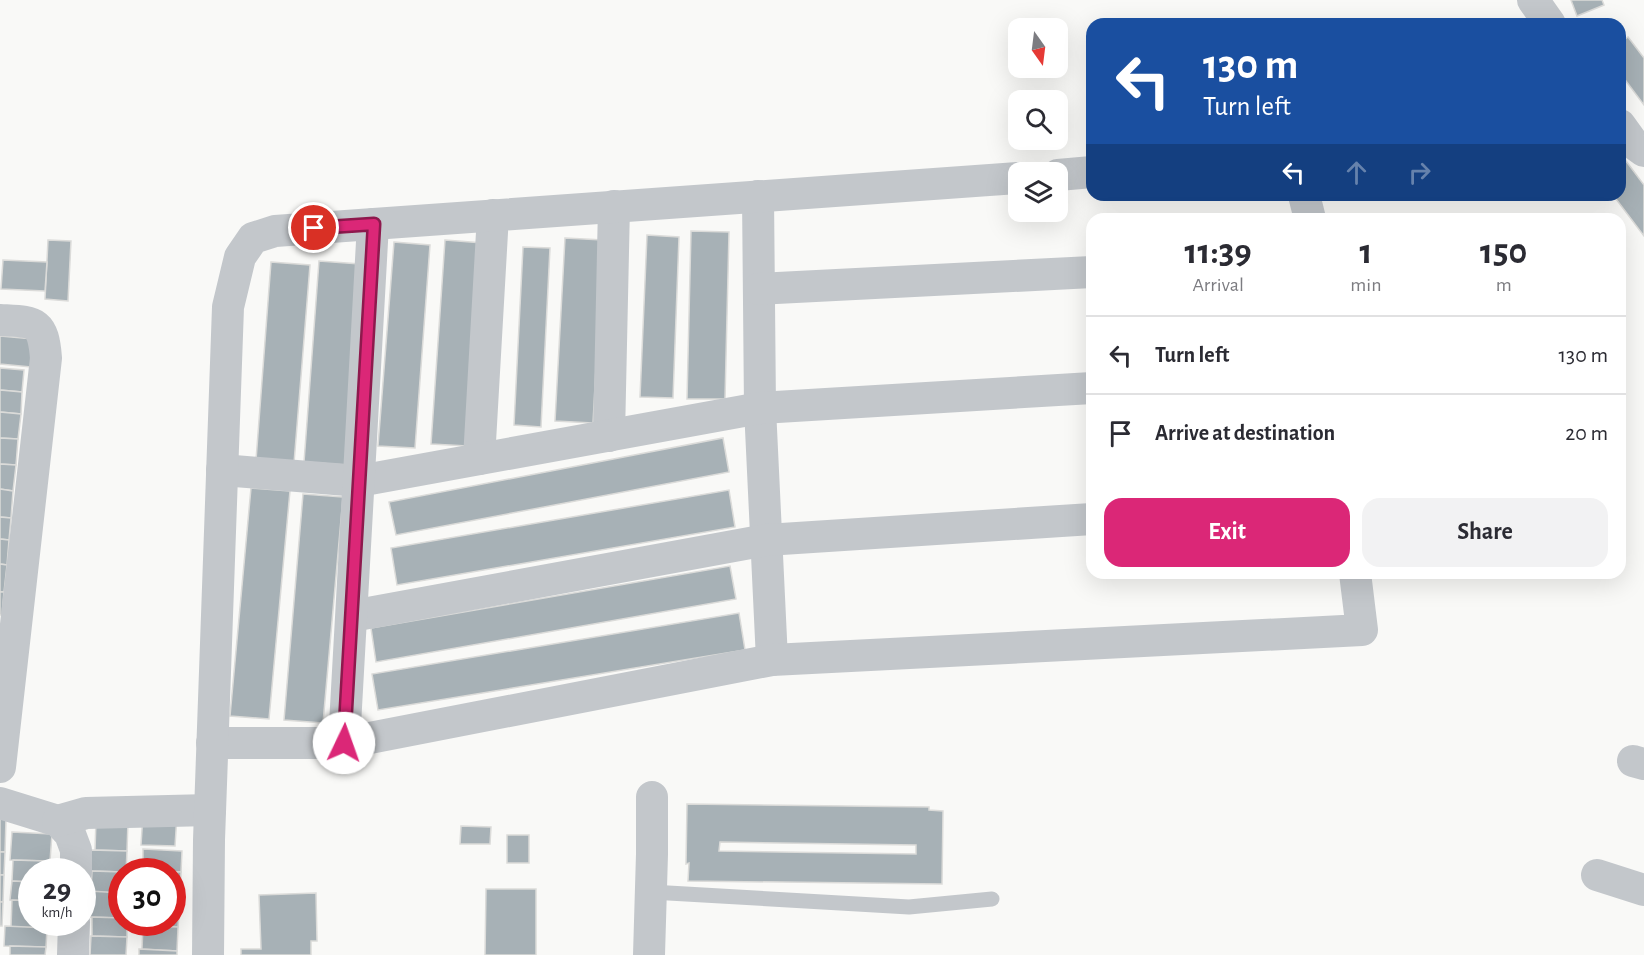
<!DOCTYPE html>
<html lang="en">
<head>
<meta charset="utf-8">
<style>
	body { margin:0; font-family:"Alegreya Sans",sans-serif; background:#f2f2f3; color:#2b2b33; height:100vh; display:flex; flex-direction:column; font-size:22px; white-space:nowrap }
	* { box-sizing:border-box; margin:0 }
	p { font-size:20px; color:#7c7c81 }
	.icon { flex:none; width:33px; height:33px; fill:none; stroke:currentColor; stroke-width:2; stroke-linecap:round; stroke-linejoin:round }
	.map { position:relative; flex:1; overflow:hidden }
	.sheet { position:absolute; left:1086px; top:213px; width:540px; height:366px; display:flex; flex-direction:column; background:#fff; border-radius:18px; box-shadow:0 6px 24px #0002 }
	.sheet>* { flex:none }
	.guide { position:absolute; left:1086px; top:18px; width:540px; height:183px; border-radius:18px; box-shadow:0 6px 24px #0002; background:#1a4fa0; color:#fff; overflow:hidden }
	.needle { width:39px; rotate:166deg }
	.buttons { position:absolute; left:1008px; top:18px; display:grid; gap:12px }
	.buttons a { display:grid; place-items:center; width:60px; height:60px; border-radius:12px; background:#fff; box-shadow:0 6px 24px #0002; font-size:30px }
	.speed { position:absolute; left:18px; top:858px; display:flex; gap:12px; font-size:30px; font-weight:700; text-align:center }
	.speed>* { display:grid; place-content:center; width:78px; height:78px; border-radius:50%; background:#fff; box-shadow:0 6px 24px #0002; line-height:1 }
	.speed small { font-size:15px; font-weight:400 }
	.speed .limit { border:9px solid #d22; background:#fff; color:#111 }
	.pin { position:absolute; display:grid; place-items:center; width:51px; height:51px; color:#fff; margin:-26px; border:3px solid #fff; border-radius:50%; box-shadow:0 2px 6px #0007 }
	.me { position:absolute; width:66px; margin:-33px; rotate:3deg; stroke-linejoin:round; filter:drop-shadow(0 0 4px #0008) }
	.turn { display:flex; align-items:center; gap:21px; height:126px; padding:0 18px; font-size:27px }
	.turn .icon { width:78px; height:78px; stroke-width:2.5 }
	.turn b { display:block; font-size:42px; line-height:51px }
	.lanes { display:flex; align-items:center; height:57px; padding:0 18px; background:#0003; justify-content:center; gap:30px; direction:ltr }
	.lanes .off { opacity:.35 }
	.eta { display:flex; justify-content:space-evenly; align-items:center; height:102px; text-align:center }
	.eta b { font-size:36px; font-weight:600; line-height:42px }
	.button { display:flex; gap:12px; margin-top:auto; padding:12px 18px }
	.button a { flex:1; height:69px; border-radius:18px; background:#db2777; color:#fff; font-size:24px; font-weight:600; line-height:69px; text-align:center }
	.button a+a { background:#f2f2f3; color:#2b2b33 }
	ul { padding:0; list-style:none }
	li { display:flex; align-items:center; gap:18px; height:78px; padding:0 18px; border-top:2px solid #e1e1e2 }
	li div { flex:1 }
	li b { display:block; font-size:22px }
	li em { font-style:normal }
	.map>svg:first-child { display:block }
</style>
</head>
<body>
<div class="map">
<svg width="1644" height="955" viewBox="0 0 1644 955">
	<rect width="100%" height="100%" fill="#f9f9f7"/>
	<g fill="#a7b1b6" stroke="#dbdbd9" stroke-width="1.5" fill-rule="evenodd">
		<polygon points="1571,0 1602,0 1604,5 1577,16"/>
		<polygon points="1628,37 1644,58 1644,105 1620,73 1620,43"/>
		<polygon points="1620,153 1644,185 1644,236 1613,195 1620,195"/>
		<polygon points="691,231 729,232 725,399 687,399"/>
		<polygon points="647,235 679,237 673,398 640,397"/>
		<polygon points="565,238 603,240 593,423 555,421"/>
		<polygon points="48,240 71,241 68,301 45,299"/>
		<polygon points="445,240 483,243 468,446 431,444"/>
		<polygon points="394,242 430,245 415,448 378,446"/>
		<polygon points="523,247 550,248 541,427 514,425"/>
		<polygon points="3,260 47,262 45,291 1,289"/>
		<polygon points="319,261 360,264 345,465 304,462"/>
		<polygon points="271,262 310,265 294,463 256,460"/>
		<polygon points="0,336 34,339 31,367 0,364"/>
		<polygon points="0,368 24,370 22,392 0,390"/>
		<polygon points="0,390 22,392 21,414 0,412"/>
		<polygon points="0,412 21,414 18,439 0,438"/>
		<polygon points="0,438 18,439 16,465 0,464"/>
		<polygon points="723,438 729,472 396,535 389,502"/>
		<polygon points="0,464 16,465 13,491 0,489"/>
		<polygon points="251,488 290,491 269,719 230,716"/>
		<polygon points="0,489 13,491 11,518 0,517"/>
		<polygon points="729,490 735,527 397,585 391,548"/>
		<polygon points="303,494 343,497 323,723 284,720"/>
		<polygon points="0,517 11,518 9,540 0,539"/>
		<polygon points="0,539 9,540 7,565 0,564"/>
		<polygon points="0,564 7,565 4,592 0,592"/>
		<polygon points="730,566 736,599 376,662 371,628"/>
		<polygon points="0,592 4,592 2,615 0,615"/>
		<polygon points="739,613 745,650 378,710 372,674"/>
		<path d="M687 804 929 807V810L943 811 942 884 688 881 689 863 686 864ZM720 842 916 845V854L719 851Z"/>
		<polygon points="143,814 177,815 175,846 141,845"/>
		<polygon points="0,819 6,819 5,852 0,852"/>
		<polygon points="96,820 128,821 127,851 95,850"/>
		<polygon points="461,826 491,827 490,844 460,844"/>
		<polygon points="12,832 52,834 50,861 10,860"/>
		<rect x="507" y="835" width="22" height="28"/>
		<polygon points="143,849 182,851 181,872 143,871"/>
		<polygon points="91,850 127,851 126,872 91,871"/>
		<polygon points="0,852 5,852 4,875 0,875"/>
		<polygon points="13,860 45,861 44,872 32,872 32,882 12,881"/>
		<polygon points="92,871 122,872 122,893 91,892"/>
		<polygon points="172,872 181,872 180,902 172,901"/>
		<polygon points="0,875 4,875 3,902 0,902"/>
		<polygon points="12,881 32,882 32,901 10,900"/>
		<polygon points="486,889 536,889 536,955 485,955"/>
		<polygon points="89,891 122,893 122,918 87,917"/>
		<polygon points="316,893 317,941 311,941 311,955 241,955 241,949 261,949 259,895"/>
		<polygon points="12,900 32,901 32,922 47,922 47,928 11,927"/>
		<polygon points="172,901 180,902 178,927 142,925 142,922 172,922"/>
		<polygon points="0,902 3,902 2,926 0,926"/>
		<polygon points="92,917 122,918 122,922 127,922 127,937 92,936"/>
		<polygon points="5,926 47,928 46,947 4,946"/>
		<polygon points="143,926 178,927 177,951 142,949"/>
		<polygon points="91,936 127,937 126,955 90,955"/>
		<polygon points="10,946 46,947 45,955 10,955"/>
		<polygon points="139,949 177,951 177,955 139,955"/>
	</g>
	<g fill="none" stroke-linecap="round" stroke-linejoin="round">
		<polyline stroke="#c3c7cb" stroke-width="15" points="651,892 909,907 992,899"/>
		<g stroke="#c3c7cb" stroke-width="32">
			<polyline points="1533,0 1550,24"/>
			<polyline points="1620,125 1633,143 1644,151"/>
			<polyline points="1058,175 1092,172"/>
			<polyline points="1304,195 1310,219"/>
			<polyline points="758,196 760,408 772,660"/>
			<polyline points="759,289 1092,272"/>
			<path d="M0 320C35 322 43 320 46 358L0 767"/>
			<polyline points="609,436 614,206"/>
			<polyline points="479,459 493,215"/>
			<polyline points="222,470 359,481 760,408 1092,388"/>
			<polyline points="352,616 766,540 1092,519"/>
			<polyline points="212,743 344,743 772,660 1362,630 1355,573"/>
			<polyline points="344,743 373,224"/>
			<polyline points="1633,761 1644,764"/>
			<polyline points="0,803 58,821 70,834 76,850 76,872"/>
			<polyline points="58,821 86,813 210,810"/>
			<polyline points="1597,875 1644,890"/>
			<polyline points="73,955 74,922"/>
			<polyline points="208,955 209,840 228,307 240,257 253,238 275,231 1018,178"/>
			<polyline points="649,955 652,854 652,797"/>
		</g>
	</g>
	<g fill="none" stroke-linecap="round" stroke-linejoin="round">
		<g stroke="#8e194d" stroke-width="15">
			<polyline id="route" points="314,228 374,224 344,743"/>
		</g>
		<use href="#route" stroke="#db2777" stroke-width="10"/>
	</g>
</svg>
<div class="buttons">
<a><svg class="needle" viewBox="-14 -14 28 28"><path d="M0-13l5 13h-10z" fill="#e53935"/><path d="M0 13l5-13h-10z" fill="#7c7c81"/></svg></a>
<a><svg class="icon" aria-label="search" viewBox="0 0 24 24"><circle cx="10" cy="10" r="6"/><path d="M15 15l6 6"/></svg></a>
<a><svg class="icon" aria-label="layers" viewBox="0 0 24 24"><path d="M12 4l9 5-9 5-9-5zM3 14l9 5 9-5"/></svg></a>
</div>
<div class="speed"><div>29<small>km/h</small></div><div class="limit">30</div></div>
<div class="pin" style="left:314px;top:228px;background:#d93025"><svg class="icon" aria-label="arrive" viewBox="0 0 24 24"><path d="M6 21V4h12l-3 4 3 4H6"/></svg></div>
<svg class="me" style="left:344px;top:743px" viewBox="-20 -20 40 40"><circle r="19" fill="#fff"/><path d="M0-13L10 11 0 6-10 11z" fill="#db2777"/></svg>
<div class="guide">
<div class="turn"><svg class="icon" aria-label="left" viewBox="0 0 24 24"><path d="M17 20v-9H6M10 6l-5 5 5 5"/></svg><div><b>130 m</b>Turn left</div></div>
<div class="lanes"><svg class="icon" aria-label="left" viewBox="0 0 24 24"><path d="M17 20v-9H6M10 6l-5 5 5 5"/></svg><svg class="icon off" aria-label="ahead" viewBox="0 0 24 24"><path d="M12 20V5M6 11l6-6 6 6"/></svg><svg class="icon off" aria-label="right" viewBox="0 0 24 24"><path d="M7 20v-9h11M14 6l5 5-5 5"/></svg></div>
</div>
<section class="sheet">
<div class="eta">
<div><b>11:39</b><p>Arrival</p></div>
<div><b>1</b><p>min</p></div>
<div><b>150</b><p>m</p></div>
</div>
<ul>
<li><svg class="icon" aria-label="left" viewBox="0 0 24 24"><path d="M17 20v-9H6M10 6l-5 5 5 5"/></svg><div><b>Turn left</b></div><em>130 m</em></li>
<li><svg class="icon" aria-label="arrive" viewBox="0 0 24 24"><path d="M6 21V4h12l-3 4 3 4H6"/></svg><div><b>Arrive at destination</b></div><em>20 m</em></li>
</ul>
<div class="button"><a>Exit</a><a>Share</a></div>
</section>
</div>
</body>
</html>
